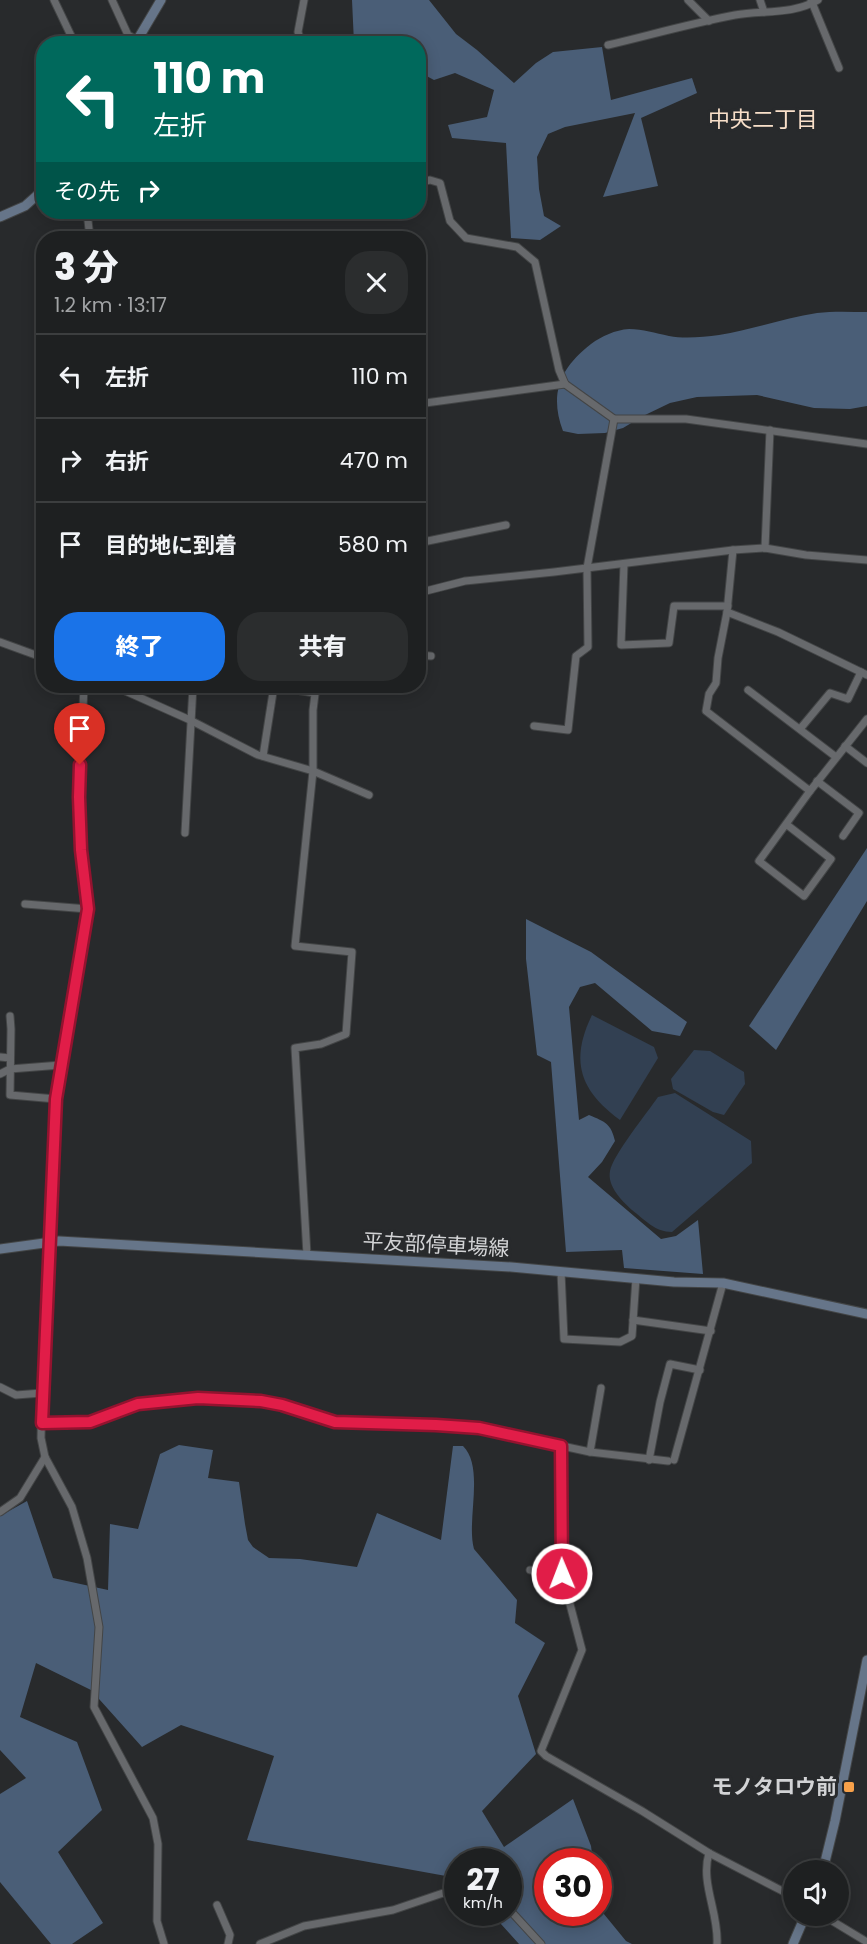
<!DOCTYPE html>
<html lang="ja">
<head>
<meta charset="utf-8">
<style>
	body { margin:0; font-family:Poppins,"Noto Sans JP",sans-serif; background:#2b2d2e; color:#f1f3f6; height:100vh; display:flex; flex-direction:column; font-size:22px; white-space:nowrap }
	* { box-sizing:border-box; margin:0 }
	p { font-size:20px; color:#a1a3a5 }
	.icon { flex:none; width:33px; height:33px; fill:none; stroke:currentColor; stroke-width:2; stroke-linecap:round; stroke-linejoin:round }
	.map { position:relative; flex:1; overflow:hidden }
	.drawer { position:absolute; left:36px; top:231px; width:390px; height:462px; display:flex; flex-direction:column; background:#1e2021; border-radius:24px; box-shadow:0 3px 15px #0003,0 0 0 2px #3c3e3f }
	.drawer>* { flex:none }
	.guide { position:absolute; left:36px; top:36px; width:390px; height:183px; border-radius:24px; box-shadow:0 3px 15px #0003,0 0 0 2px #3c3e3f; background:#00695c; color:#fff; overflow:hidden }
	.buttons { position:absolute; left:783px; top:1860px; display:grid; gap:12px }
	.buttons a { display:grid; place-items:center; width:66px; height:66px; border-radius:50%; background:#1e2021; box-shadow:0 3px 15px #0003,0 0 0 2px #3c3e3f; font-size:30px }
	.speed { position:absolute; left:444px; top:1848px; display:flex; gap:12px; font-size:30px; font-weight:700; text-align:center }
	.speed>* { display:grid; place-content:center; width:78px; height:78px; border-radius:50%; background:#1e2021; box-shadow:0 3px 15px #0003,0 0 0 2px #3c3e3f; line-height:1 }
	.speed small { font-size:15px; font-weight:400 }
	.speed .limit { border:9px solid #d22; background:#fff; color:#111 }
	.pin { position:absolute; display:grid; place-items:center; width:51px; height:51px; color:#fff; margin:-62px -26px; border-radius:50% 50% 50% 0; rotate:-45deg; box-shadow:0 0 6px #0007 }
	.pin .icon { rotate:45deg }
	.me { position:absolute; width:66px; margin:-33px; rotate:359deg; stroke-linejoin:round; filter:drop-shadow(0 0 4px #0008) }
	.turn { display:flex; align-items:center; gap:21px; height:126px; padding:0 18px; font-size:27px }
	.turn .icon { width:78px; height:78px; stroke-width:2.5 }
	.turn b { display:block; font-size:42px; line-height:51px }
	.then { display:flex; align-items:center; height:57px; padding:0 18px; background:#0003; gap:12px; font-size:22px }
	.round { display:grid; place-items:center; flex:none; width:63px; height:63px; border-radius:24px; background:#2b2d2e }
	.head { display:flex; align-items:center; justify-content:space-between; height:102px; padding:0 18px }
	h1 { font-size:36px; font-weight:800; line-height:45px }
	.action { display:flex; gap:12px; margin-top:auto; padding:12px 18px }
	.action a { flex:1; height:69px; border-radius:24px; background:#1a73e8; color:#fff; font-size:24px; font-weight:800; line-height:69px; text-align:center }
	.action a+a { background:#2b2d2e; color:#f1f3f6 }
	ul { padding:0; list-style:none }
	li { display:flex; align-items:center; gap:18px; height:84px; padding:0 18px; border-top:2px solid #3c3e3f }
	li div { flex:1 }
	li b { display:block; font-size:22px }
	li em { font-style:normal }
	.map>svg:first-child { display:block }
</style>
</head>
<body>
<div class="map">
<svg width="867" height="1944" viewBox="0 0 867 1944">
	<rect width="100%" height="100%" fill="#282a2c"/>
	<g fill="#324052">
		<path d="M592 1015 654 1047 658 1058 620 1120C579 1090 570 1060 592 1015Z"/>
		<polygon points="694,1050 710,1051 744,1072 745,1084 724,1115 713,1112 673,1089 671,1079"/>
		<path d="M675 1093 751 1141 752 1163 672 1232C655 1232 645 1220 632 1210 622 1201 607 1186 610 1171 613 1155 647 1113 658 1097Z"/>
	</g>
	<g fill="#4a5e77">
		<polygon points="352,0 429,0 456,34 477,50 514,83 536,63 553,52 602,47 611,100 692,78 697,93 641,118 658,186 603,197 635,113 565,127 548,134 537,157 539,189 544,216 561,226 540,240 511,238 506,143 452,138 448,125 487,117 494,90 455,73 434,80 419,72 418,44 354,43"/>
		<path d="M867 312V406L850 409 814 408 757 395 697 397 670 403 643 416 623 428 605 433 578 434 563 431C549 394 560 368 591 344 602 336 615 330 629 329 643 329 655 333 669 336 685 339 703 337 719 335 752 330 784 318 817 313 833 311 851 312 867 312Z"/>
		<polygon points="867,848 867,901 776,1050 749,1026"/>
		<path d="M526 919 591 952 687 1022 680 1036 652 1031 595 983 580 987 569 1007 579 1120 589 1115C606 1122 611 1124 615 1141L602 1162 588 1177 661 1239 676 1236 698 1220 703 1274 624 1268 622 1250 566 1252 551 1062 537 1055 526 959Z"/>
		<path d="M179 1445 213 1450 208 1478 239 1482 245 1524 248 1540 253 1547 269 1558 300 1559 357 1567 377 1513 441 1540 453 1446H463C485 1468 466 1520 474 1549L517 1600 515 1623 545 1643 518 1696 536 1754 482 1811 504 1847 573 1799 591 1846 593 1861 548 1862V1912H598L599 1908 626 1941 632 1944H519L491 1913 508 1912V1862H458L457 1878 247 1840 274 1756 181 1725 142 1747 91 1690 36 1663 20 1717 77 1742 102 1810 58 1852 103 1923 72 1944H51L0 1882V1794L26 1778 0 1750V1516L27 1501 53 1578 108 1590 110 1524 138 1529 160 1454Z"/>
	</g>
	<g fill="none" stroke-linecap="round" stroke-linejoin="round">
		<g stroke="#434546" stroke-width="9">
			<g id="street">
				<polyline points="54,0 75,44"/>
				<polyline points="112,0 128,35 137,40"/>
				<polyline points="304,0 298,32 300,38 305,40 347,41 347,44"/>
				<polyline points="688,0 709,21"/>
				<polyline points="760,0 764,12"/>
				<polyline points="811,0 839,68"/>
				<path d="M608 45C650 35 693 23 735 15 762 10 793 15 818 0"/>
				<polyline points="418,183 430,180 440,183 450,221 466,238 517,247 535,262 559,370 565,384 614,419 686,419 867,444"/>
				<polyline points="87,212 90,238"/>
				<polyline points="418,404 565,384"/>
				<polyline points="418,543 506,525"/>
				<polyline points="765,548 770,430"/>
				<polyline points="733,550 727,612 778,632 867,675"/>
				<polyline points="624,564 621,645 669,643 674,606 728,606"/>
				<polyline points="418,593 465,581 554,572 733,550 765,548 806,555 867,560"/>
				<polyline points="727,612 718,658 716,683 709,694 706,711 810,791 867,719"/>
				<polyline points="0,642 44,658"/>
				<polyline points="418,655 431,656"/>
				<polyline points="84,686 79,797 81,851 88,909 56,1099 42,1393 41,1438 45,1457 72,1507 87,1558 99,1627 94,1707 153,1818 158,1844 157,1921 164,1944"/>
				<polyline points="114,686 190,720 258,755 313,771 369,795"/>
				<polyline points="270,686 315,693"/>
				<polyline points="748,690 836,757"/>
				<polyline points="534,726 568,730 576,656 588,647 587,568 614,419"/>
				<polyline points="800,729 830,693 848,699 861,672"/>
				<polyline points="845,746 867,763"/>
				<polyline points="263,756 274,686"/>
				<polyline points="817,781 859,813 843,836"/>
				<polyline points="786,824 831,859 804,896 759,861 810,791"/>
				<polyline points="185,833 193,686"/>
				<polyline points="25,904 88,909"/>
				<polyline points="10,1016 11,1029 10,1095 56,1099"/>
				<polyline points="0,1057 10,1058"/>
				<polyline points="0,1074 10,1069 61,1065"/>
				<polyline points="307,1255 295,1048 321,1044 346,1034 352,952 295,946 313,771 313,710 316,686"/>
				<polyline points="561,1272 564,1339 620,1342 632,1336 636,1278"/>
				<polyline points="633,1320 711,1331"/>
				<polyline points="0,1387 16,1395 42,1393"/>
				<polyline points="42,1423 90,1422 127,1407 153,1401 198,1398 261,1401 282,1405 335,1422 436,1425 479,1428 590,1452 668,1461"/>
				<polyline points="561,1446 562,1574 582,1650 541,1751 546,1756 642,1811 709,1853 794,1897"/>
				<polyline points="590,1452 601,1388"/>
				<polyline points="649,1460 660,1402 670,1364 700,1370"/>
				<polyline points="674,1460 723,1283"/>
				<polyline points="0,1512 20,1498 45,1457"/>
				<polyline points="530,1570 562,1574"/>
				<path d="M709 1853C700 1883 719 1913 717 1944"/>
				<polyline points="217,1905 230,1935 228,1944"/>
				<polyline points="508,1908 541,1944"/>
				<polyline points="824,1916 867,1942"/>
				<polyline points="260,1944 304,1926 393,1910 458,1888"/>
			</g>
		</g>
		<g stroke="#434546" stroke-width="11">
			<g id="secondary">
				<polyline points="135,44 161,0"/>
				<polyline points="0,217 25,206 44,189"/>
				<polyline points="0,1249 59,1241 511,1267 674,1282 723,1283 867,1314"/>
				<polyline points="823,1870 835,1821 867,1660"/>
				<polyline points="793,1944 805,1916"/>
			</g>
		</g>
		<use href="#street" stroke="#67696c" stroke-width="7"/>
		<use href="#secondary" stroke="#667589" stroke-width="9"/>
	</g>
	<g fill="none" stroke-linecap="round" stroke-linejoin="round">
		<g stroke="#92132f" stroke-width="15">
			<polyline id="route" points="80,765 79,797 81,850 88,909 56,1099 42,1423 90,1422 138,1404 198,1398 261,1401 282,1405 335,1422 436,1425 479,1428 561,1446 562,1574"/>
		</g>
		<use href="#route" stroke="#e11d48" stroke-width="10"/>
	</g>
	<rect fill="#f8a14a" stroke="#282a2c" stroke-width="2" x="843" y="1781" width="12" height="12" rx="3"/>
	<g text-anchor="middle" stroke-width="6" stroke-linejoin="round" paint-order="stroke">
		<g font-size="21" fill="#d2d3d5" stroke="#282a2c">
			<text transform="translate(436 1245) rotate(3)" y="7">平友部停車場線</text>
		</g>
		<g font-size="21" font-weight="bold" fill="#d2d3d5" stroke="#282a2c" text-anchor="end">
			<text x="837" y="1794">モノタロウ前</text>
		</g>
		<g font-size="22" fill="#f8dfc9" stroke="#282a2c">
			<text x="763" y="127">中央二丁目</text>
		</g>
	</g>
</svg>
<div class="buttons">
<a><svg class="icon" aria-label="sound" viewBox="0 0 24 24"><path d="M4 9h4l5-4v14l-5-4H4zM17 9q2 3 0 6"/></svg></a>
</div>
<div class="speed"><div>27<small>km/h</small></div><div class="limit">30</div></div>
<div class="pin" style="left:80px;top:765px;background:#d93025"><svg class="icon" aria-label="arrive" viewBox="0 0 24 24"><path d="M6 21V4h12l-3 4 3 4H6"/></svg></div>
<svg class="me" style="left:562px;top:1574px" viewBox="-20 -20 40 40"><circle r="17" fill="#e11d48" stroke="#fff" stroke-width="3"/><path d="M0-11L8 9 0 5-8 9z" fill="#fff"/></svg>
<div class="guide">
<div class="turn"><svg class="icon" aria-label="left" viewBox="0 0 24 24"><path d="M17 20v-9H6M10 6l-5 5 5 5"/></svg><div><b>110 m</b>左折</div></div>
<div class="then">その先<svg class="icon" aria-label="right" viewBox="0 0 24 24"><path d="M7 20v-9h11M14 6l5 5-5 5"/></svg></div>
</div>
<section class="drawer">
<div class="head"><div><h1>3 分</h1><p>1.2 km · 13:17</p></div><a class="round"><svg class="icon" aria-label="close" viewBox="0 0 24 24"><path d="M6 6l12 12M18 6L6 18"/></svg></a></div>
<ul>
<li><svg class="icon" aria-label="left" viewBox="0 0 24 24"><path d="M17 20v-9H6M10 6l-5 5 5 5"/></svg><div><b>左折</b></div><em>110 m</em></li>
<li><svg class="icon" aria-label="right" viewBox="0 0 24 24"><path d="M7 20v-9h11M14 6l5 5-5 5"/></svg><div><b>右折</b></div><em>470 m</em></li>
<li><svg class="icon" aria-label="arrive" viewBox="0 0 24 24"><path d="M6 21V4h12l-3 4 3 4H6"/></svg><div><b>目的地に到着</b></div><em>580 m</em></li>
</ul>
<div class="action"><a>終了</a><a>共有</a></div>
</section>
</div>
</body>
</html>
